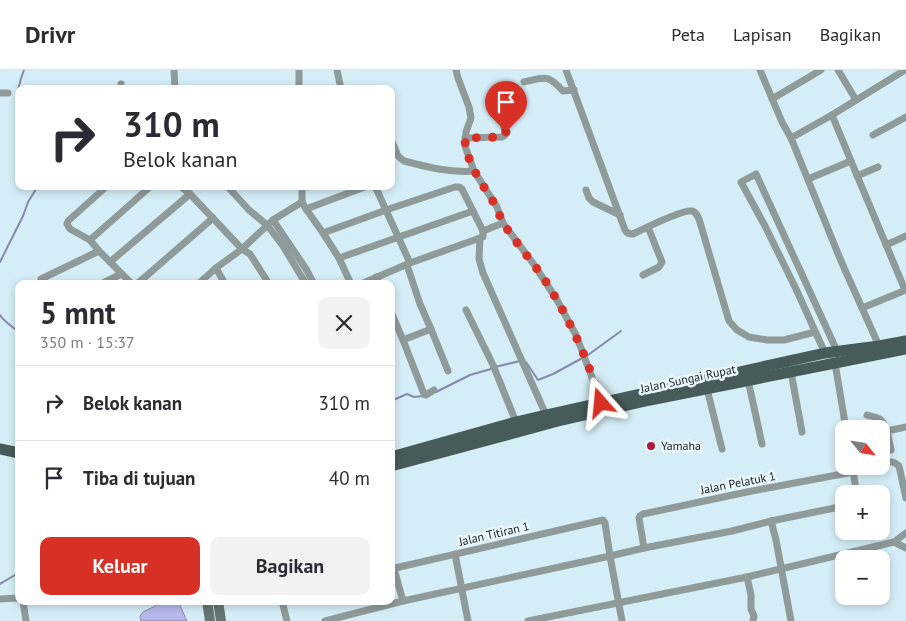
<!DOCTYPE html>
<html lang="id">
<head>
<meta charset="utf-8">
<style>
	body { margin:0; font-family:"PT Sans",sans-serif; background:#f2f2f3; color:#2b2b33; height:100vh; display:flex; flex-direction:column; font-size:19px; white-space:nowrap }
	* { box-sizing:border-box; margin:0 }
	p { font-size:16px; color:#7c7c81 }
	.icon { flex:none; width:28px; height:28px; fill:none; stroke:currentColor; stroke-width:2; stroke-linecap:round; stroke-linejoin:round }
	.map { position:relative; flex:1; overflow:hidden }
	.panel { position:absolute; left:15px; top:210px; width:380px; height:325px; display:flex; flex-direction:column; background:#fff; border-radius:10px; box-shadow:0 2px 8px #0003 }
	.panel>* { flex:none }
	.banner { position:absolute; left:15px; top:15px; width:380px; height:105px; border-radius:10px; box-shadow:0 2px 8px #0003; background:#fff; color:#2b2b33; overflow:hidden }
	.needle { width:32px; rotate:120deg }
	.fabs { position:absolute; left:835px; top:350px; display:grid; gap:10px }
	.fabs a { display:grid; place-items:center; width:55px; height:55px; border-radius:10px; background:#fff; box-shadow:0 2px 8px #0003; font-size:25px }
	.pin { position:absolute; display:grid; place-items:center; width:42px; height:42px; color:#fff; margin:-51px -21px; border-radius:50% 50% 50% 0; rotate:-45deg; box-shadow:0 0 5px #0007 }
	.pin .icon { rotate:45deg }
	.me { position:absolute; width:55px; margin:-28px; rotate:342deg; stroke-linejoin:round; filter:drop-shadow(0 0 4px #0008) }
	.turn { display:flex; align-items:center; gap:18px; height:105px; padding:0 25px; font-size:22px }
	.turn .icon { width:65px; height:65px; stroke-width:2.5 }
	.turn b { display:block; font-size:35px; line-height:42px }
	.round { display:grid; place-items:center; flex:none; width:52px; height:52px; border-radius:10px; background:#f2f2f3 }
	.head { display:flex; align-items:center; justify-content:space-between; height:85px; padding:0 25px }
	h1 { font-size:30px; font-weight:800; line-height:38px }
	.primary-button { display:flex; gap:10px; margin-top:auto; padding:10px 25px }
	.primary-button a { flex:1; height:58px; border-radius:10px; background:#d93025; color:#fff; font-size:20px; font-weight:800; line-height:58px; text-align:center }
	.primary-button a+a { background:#f2f2f3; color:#2b2b33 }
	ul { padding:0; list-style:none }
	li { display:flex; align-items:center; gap:15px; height:75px; padding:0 25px; border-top:1px solid #e1e1e2 }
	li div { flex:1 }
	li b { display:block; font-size:19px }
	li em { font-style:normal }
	header { display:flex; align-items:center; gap:30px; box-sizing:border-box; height:70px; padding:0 25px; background:#fff; border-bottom:1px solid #e1e1e2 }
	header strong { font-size:24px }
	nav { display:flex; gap:28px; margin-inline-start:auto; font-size:18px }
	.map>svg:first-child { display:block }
</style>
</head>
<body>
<header>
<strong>Drivr</strong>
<nav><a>Peta</a><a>Lapisan</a><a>Bagikan</a></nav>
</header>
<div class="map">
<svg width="906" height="551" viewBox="0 0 906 551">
	<rect width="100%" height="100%" fill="#d4edf6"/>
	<polygon fill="#b7b7ea" stroke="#8789ae" points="165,531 178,531 187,551 141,551 140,546 143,542"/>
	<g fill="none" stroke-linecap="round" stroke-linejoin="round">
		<g stroke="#8789ae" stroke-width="2">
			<path d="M19 41C15 27 19 13 24 0"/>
			<polyline points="0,192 23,146 28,132 38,116"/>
			<path d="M0 245C5 253 13 256 19 263"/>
			<polyline points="526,292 538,310 553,304 588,285 621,261"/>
			<polyline points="495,297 520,291"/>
			<polyline points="436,322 470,305 491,299"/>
			<polyline points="391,331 407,324 414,327 424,326"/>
			<polyline points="0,514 15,505 19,506"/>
		</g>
		<g stroke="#8f9a9a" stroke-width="7">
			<polyline points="174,0 175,19"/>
			<polyline points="299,0 299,19"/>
			<polyline points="337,0 341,19"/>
			<polyline points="456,0 458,8 469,37 471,48 466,62 465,76 474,101 497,137 503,153 535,196 557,230 576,265 596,318 601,333"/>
			<path d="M566 0 625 160C627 163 628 164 633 164 643 159 684 139 692 141 696 142 697 145 699 149L729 251 737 260 749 267 767 270H784L815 262"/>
			<polyline points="760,0 782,52 791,68 841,191 879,276"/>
			<polyline points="838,0 856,30"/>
			<path d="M524 12C545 7 548 4 563 21L574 20"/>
			<polyline points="120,19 121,14"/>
			<polyline points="0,23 8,23"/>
			<polyline points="772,29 821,0"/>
			<polyline points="832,45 851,91"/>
			<polyline points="873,65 906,47"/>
			<polyline points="465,68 502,67 505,65 505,62 498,31"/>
			<polyline points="791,68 832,45 905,0"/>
			<path d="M391 69 398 86 404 91C427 97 450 103 474 101"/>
			<polyline points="857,106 878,97"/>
			<polyline points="808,109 851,91 905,220"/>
			<polyline points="107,116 68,151 67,154 70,159 90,170 99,181 132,214"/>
			<polyline points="180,116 190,124 242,179 250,184 269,214"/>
			<polyline points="227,116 249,140 267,155 283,176 306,214"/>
			<polyline points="302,116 302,132 306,139 323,163 339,188 351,214"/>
			<polyline points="375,116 410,193"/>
			<polyline points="586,120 589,128 593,132 620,145"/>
			<polyline points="306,139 362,118 369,116"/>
			<polyline points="273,150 306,199 314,214"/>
			<polyline points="483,161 503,153"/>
			<polyline points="323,163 386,140 455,117 459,117 462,119 483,161 483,167 480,168 479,189 483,203 546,345"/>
			<polyline points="90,170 151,116"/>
			<polyline points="886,175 906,166"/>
			<polyline points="339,188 473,141"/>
			<polyline points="110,192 190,124"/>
			<polyline points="407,195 420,234 431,259 448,301"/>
			<polyline points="216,198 225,214"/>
			<polyline points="643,205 659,197 662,192 648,157"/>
			<polyline points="376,207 379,214"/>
			<polyline points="41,209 99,181"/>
			<polyline points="101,214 121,204"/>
			<polyline points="137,214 213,148"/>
			<polyline points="198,214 216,198 242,179 273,150 302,132"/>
			<polyline points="361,214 410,193 480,168"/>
			<polyline points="862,238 906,220"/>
			<polyline points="466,240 493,295 516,352"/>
			<polyline points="391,242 403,270 424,324 426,325 434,320"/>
			<polyline points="403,270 431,259"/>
			<polyline points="825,283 796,219 765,156 741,112 756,104 837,281"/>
			<polyline points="835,293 846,359"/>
			<polyline points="791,302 802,362"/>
			<polyline points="748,310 762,374"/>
			<polyline points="707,319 722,379"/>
			<path d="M867 345C880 348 882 348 887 361"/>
			<polyline points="891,380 887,361 906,357"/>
			<path d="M881 394C888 391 893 390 899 396L906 428"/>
			<polyline points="852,396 857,424"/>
			<polyline points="881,449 884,451"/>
			<polyline points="771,451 776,470 791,551"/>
			<polyline points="894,472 906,478"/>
			<polyline points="644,478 639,448 640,446 643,444 747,422 853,402 872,396"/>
			<polyline points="455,484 468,551"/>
			<polyline points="391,499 603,450 605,453 610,486 644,478 732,461 771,451 844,436"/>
			<polyline points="394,499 403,531"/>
			<polyline points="747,507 751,525 751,539 754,546 753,551"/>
			<polyline points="0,529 19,528"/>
			<polyline points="23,531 26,551"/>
			<polyline points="282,531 287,551"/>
			<polyline points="325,551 403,531 610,486 622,551"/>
			<polyline points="528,551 747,507 894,472 906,463"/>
		</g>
		<g stroke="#657574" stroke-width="10">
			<polyline points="207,531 210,551"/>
			<polyline points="218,531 221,551"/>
		</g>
		<g stroke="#475b5a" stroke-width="11">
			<polyline points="0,379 19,383"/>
			<polyline points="391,387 516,352 546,345 825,283 879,276 906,271"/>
			<polyline points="391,396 558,351 650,330 906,279"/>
		</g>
	</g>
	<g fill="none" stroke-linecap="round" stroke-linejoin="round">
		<path stroke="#d93025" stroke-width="9" stroke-dasharray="0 16.2" d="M506 62 505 65 502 67 465 68C465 91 483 115 494 133 498 140 500 148 504 154 517 175 535 194 548 215 571 252 589 292 601 333"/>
	</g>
	<circle fill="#ae1a39" stroke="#e9f8fe" stroke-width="2" cx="651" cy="376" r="5"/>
	<g text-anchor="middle" stroke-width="5" stroke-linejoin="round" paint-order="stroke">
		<g font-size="12" fill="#161f23" stroke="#e9f8fe">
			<text transform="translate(688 309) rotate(-12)" y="4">Jalan Sungai Rupat</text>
			<text transform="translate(738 413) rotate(-11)" y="4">Jalan Pelatuk 1</text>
			<text transform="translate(494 464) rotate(-13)" y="4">Jalan Titiran 1</text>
		</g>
		<g font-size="12" fill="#161f23" stroke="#e9f8fe" text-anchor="start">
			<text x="661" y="380">Yamaha</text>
		</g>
	</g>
</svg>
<div class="fabs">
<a><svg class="needle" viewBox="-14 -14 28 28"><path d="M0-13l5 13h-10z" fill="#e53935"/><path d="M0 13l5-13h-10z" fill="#7c7c81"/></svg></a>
<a>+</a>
<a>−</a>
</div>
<div class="pin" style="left:506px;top:62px;background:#d93025"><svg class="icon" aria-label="arrive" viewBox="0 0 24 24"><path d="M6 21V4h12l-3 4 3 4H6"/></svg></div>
<svg class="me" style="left:601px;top:333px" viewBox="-20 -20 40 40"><path d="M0-17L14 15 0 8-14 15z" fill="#d93025" stroke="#fff" stroke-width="4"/></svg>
<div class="banner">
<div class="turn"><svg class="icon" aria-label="right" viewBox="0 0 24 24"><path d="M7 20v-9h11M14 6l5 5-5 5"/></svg><div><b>310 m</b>Belok kanan</div></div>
</div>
<section class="panel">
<div class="head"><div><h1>5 mnt</h1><p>350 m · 15:37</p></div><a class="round"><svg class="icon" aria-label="close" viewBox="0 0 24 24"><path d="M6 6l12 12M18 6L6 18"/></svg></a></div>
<ul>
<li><svg class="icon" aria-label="right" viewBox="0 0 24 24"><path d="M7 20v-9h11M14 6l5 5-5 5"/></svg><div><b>Belok kanan</b></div><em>310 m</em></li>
<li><svg class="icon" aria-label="arrive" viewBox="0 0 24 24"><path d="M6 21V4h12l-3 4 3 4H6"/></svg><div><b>Tiba di tujuan</b></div><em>40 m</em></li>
</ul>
<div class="primary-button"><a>Keluar</a><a>Bagikan</a></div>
</section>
</div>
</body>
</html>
